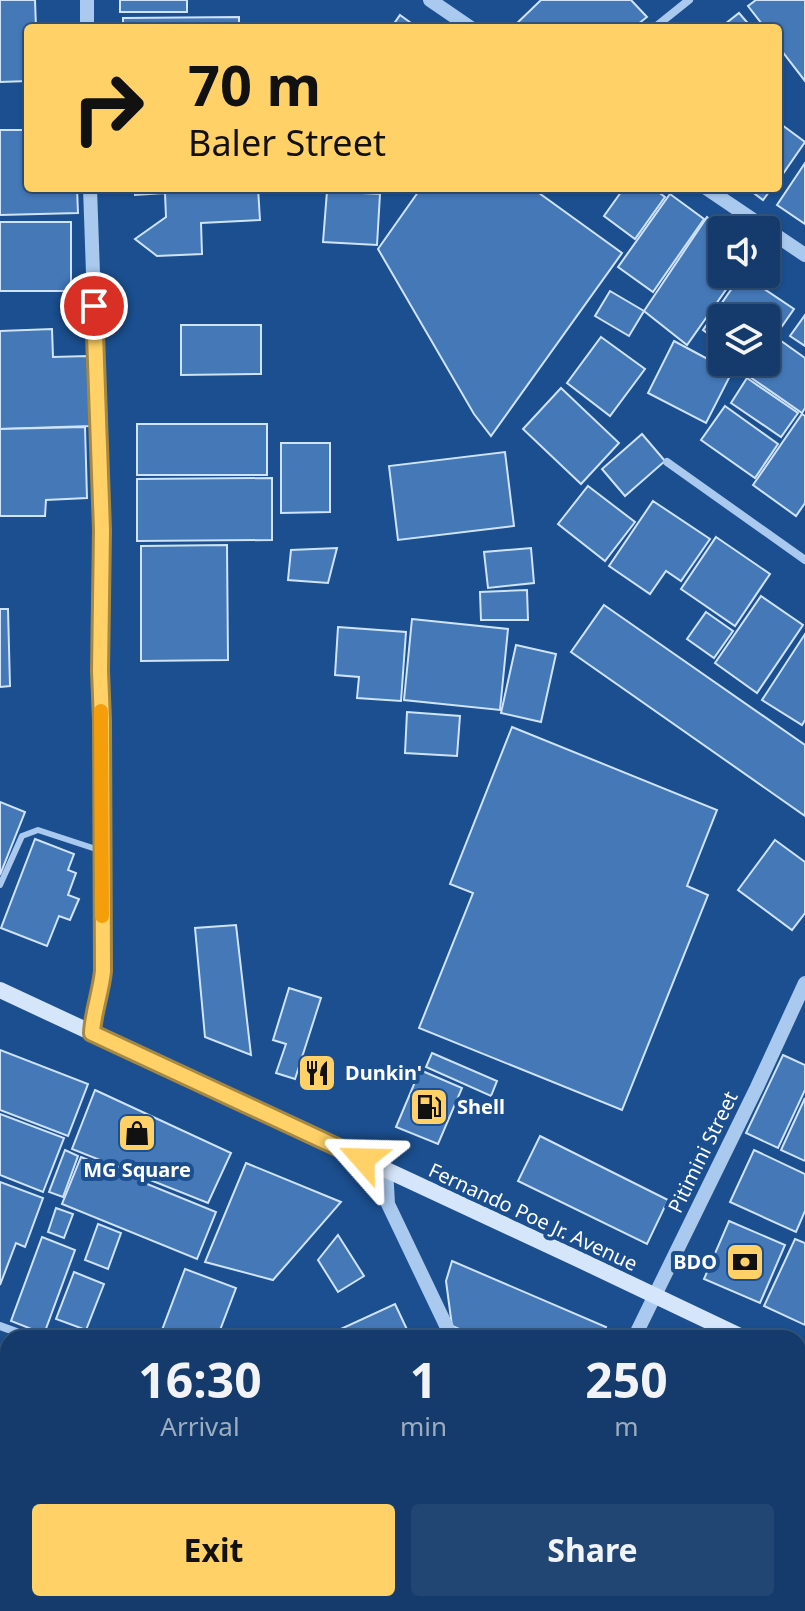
<!DOCTYPE html>
<html lang="en">
<head>
<meta charset="utf-8">
<style>
	body { margin:0; font-family:"Noto Sans",sans-serif; background:#214673; color:#f1f3f6; height:100vh; display:flex; flex-direction:column; font-size:30px; white-space:nowrap }
	* { box-sizing:border-box; margin:0 }
	p { font-size:26px; color:#9dadc1 }
	.icon { flex:none; width:44px; height:44px; fill:none; stroke:currentColor; stroke-width:2; stroke-linecap:round; stroke-linejoin:round }
	.map { position:relative; flex:1; overflow:hidden }
	.details { position:absolute; left:0px; top:1330px; width:806px; height:282px; display:flex; flex-direction:column; background:#143b6b; border-radius:24px 24px 0 0; box-shadow:0 2px 6px #0004,0 0 0 2px #33557e }
	.details>* { flex:none }
	.top-card { position:absolute; left:24px; top:24px; width:758px; height:168px; border-radius:8px; box-shadow:0 2px 6px #0004,0 0 0 2px #33557e; background:#ffd166; color:#111; overflow:hidden }
	.tools { position:absolute; left:708px; top:216px; display:grid; gap:16px }
	.tools a { display:grid; place-items:center; width:72px; height:72px; border-radius:8px; background:#143b6b; box-shadow:0 2px 6px #0004,0 0 0 2px #33557e; font-size:40px }
	.pin { position:absolute; display:grid; place-items:center; width:68px; height:68px; color:#fff; margin:-34px; border:4px solid #fff; border-radius:50%; box-shadow:0 2px 8px #0007 }
	.me { position:absolute; width:88px; margin:-44px; rotate:295deg; stroke-linejoin:round; filter:drop-shadow(0 0 6px #0008) }
	.turn { display:flex; align-items:center; gap:28px; height:168px; padding:0 32px; font-size:36px }
	.turn .icon { width:104px; height:104px; stroke-width:2.5 }
	.turn b { display:block; font-size:56px; line-height:68px }
	.eta { display:flex; justify-content:space-evenly; align-items:center; height:136px; text-align:center }
	.eta b { font-size:48px; font-weight:700; line-height:56px }
	.button { display:flex; gap:16px; margin-top:auto; padding:16px 32px }
	.button a { flex:1; height:92px; border-radius:8px; background:#ffd166; color:#111; font-size:32px; font-weight:700; line-height:92px; text-align:center }
	.button a+a { background:#214673; color:#f1f3f6 }
	.map>svg:first-child { display:block }
</style>
</head>
<body>
<div class="map">
<svg width="805" height="1611" viewBox="0 0 805 1611">
	<rect width="100%" height="100%" fill="#1b4f8f"/>
	<g fill="#4478b7" stroke="#cfe3fa" stroke-width="2">
		<polygon points="0,0 35,0 36,28 28,28 28,81 0,82"/>
		<rect x="120" y="0" width="67" height="12"/>
		<polygon points="541,0 631,0 647,17 633,28 512,28"/>
		<polygon points="756,0 805,0 805,81 778,46 778,28 765,28 748,6"/>
		<polygon points="739,13 752,28 720,28"/>
		<polygon points="400,15 418,28 391,28"/>
		<polygon points="239,17 239,28 123,28 123,18"/>
		<polygon points="778,122 805,142 778,181"/>
		<polygon points="0,130 28,130 28,188 77,188 78,213 0,215"/>
		<polygon points="805,163 805,224 777,205"/>
		<polygon points="135,188 258,188 260,220 201,223 202,254 157,256 135,239 166,217 165,193 135,195"/>
		<polygon points="325,188 393,188 393,193 325,190"/>
		<polygon points="421,188 532,188 622,253 491,436 474,414 378,249"/>
		<polygon points="624,188 653,188 665,197 635,239 604,216"/>
		<polygon points="747,188 772,188 763,200"/>
		<polygon points="327,191 380,194 377,245 323,242"/>
		<polygon points="670,194 704,219 653,292 618,267"/>
		<polygon points="707,217 725,230 722,230 722,274 737,274 687,345 644,311"/>
		<rect x="0" y="222" width="71" height="69"/>
		<polygon points="742,274 794,309 766,349 766,318 722,318 722,344 703,330"/>
		<polygon points="610,291 644,311 629,336 595,316"/>
		<polygon points="805,315 805,346 790,336"/>
		<polygon points="181,325 261,325 261,374 181,375"/>
		<polygon points="52,329 53,357 88,356 91,426 0,429 0,331"/>
		<polygon points="601,337 645,369 610,416 567,383"/>
		<polygon points="777,338 805,358 805,408 802,413 750,377 760,362 766,362 766,353"/>
		<polygon points="674,341 732,372 706,423 648,393"/>
		<polygon points="747,378 798,413 781,437 731,403"/>
		<polygon points="561,388 619,443 581,484 523,429"/>
		<polygon points="725,406 778,444 755,478 701,440"/>
		<polygon points="802,414 805,416 805,503 796,516 753,485"/>
		<rect x="137" y="424" width="130" height="51"/>
		<polygon points="85,427 87,498 46,500 45,516 0,516 0,429"/>
		<polygon points="642,434 665,461 625,496 602,469"/>
		<polygon points="281,443 330,443 330,512 281,513"/>
		<polygon points="505,452 514,526 398,540 389,466"/>
		<polygon points="272,478 272,540 137,541 137,479"/>
		<polygon points="588,486 635,522 605,561 558,524"/>
		<polygon points="653,501 710,539 681,581 666,571 650,594 609,566"/>
		<polygon points="716,537 770,574 735,626 681,589"/>
		<polygon points="227,545 228,660 141,661 141,546"/>
		<polygon points="337,548 328,583 288,580 291,550"/>
		<polygon points="531,548 534,583 488,588 484,552"/>
		<polygon points="527,590 528,620 481,620 480,592"/>
		<polygon points="761,596 803,625 757,693 715,663"/>
		<polygon points="604,605 805,745 805,816 571,652"/>
		<polygon points="0,609 8,609 10,686 0,687"/>
		<polygon points="706,612 733,631 714,658 687,639"/>
		<polygon points="412,619 508,629 500,710 404,700"/>
		<polygon points="338,627 406,632 401,701 357,698 359,677 335,675"/>
		<polygon points="805,634 805,720 802,725 762,700"/>
		<polygon points="516,645 556,654 541,722 501,713"/>
		<polygon points="407,712 460,716 457,756 405,753"/>
		<polygon points="512,727 717,810 687,886 708,895 622,1110 419,1028 473,893 450,884"/>
		<polygon points="0,802 25,812 0,875"/>
		<polygon points="35,839 74,854 68,870 76,873 68,895 79,899 70,920 59,916 47,946 1,928"/>
		<polygon points="775,840 805,862 805,913 792,930 738,890"/>
		<polygon points="236,925 251,1055 205,1037 195,928"/>
		<polygon points="289,988 321,998 295,1079 276,1073 286,1044 273,1040"/>
		<polygon points="0,1050 88,1084 68,1136 0,1110"/>
		<polygon points="432,1053 497,1081 491,1096 426,1067"/>
		<polygon points="783,1055 805,1065 805,1090 778,1148 746,1133"/>
		<polygon points="420,1070 462,1088 438,1144 396,1127"/>
		<polygon points="95,1090 231,1153 208,1203 72,1149"/>
		<polygon points="805,1098 805,1161 781,1150"/>
		<polygon points="0,1114 64,1138 43,1192 0,1175"/>
		<polygon points="540,1136 668,1200 647,1244 518,1181"/>
		<polygon points="65,1150 78,1156 63,1197 49,1192"/>
		<polygon points="754,1150 805,1174 805,1211 796,1232 730,1202"/>
		<polygon points="81,1157 216,1212 197,1259 62,1204"/>
		<polygon points="246,1163 341,1202 273,1280 205,1262"/>
		<polygon points="0,1182 43,1198 25,1247 16,1243 0,1285"/>
		<polygon points="56,1208 73,1214 64,1238 48,1232"/>
		<polygon points="729,1221 785,1245 760,1303 704,1279"/>
		<polygon points="98,1224 121,1233 108,1269 85,1260"/>
		<polygon points="338,1235 364,1276 338,1292 318,1260"/>
		<polygon points="42,1237 75,1250 44,1334 11,1321"/>
		<polygon points="795,1239 805,1243 805,1325 764,1306"/>
		<polygon points="452,1261 606,1327 601,1338 481,1338 452,1326 446,1281"/>
		<polygon points="185,1269 236,1288 217,1338 159,1338"/>
		<polygon points="74,1272 104,1284 86,1330 56,1319"/>
		<polygon points="395,1304 411,1338 334,1338 332,1333"/>
		<polygon points="0,1359 8,1362 8,1404 0,1428"/>
		<polygon points="3,1429 8,1430 8,1511 0,1509 0,1439"/>
		<polygon points="805,1526 805,1611 778,1611 780,1604 798,1604 798,1541"/>
		<polygon points="0,1580 8,1583 8,1589 1,1611"/>
		<polygon points="23,1604 69,1604 67,1611 21,1611"/>
		<polygon points="81,1604 125,1604 123,1611 78,1611"/>
		<polygon points="128,1604 161,1604 159,1611 126,1611"/>
		<polygon points="166,1604 234,1604 232,1611 163,1611"/>
		<polygon points="388,1604 409,1604 407,1611 385,1611"/>
		<polygon points="442,1604 503,1604 502,1611 441,1611"/>
		<polygon points="550,1604 607,1604 607,1611 549,1611"/>
		<polygon points="624,1604 681,1604 681,1611 623,1611"/>
	</g>
	<g fill="none" stroke-linecap="round" stroke-linejoin="round">
		<polyline stroke="#a9c9ee" stroke-width="6" points="0,885 22,836 38,830 102,851"/>
		<g stroke="#a9c9ee" stroke-width="8">
			<polyline points="654,28 689,0"/>
			<polyline points="667,462 805,560"/>
			<polyline points="0,1326 33,1338"/>
		</g>
		<g stroke="#a9c9ee" stroke-width="14">
			<polyline points="87,0 87,28"/>
			<polyline points="430,0 471,28"/>
			<path d="M90 188 102 530 100 671 102 721 103 971C101 992 93 1012 92 1033"/>
			<polyline points="706,188 805,255"/>
			<polyline points="386,1169 388,1204 452,1338"/>
			<polyline points="634,1338 757,1087 805,983"/>
			<polyline points="544,1604 544,1611"/>
		</g>
		<g stroke="#d6e6fa" stroke-width="16">
			<polyline points="0,990 580,1260 744,1338"/>
			<polyline points="798,1363 805,1367"/>
		</g>
	</g>
	<g fill="none" stroke-linecap="round" stroke-linejoin="round">
		<g stroke="#a68842" stroke-width="20">
			<path id="route" d="M94 306 102 530 100 671 102 721 103 971C101 992 93 1012 92 1033L363 1159"/>
		</g>
		<use href="#route" stroke="#ffd166" stroke-width="14"/>
		<polyline stroke="#f59e0b" stroke-width="14" points="101,711 102,916"/>
	</g>
	<defs>
		<g id="restaurant-square" transform="scale(2)"><rect x="-9" y="-9" width="18" height="18" rx="4" fill="#ffd166" stroke="#1b4f8f"/><path d="M-5-6h1v4h1v-4h1v4h1v-4h1v5L-1.5 .5V6h-2V.5L-5-1ZM5-6V6H3V1.5H1.5Q1.5-4 5-6Z" fill="#111"/></g>
		<g id="fuel-square" transform="scale(2)"><rect x="-9" y="-9" width="18" height="18" rx="4" fill="#ffd166" stroke="#1b4f8f"/><path d="M-5.5-6h7V0h2V4h1.3V-2.5L3-4.5l.8-.8L6-3V5H2.5V1h-1V6h-7ZM-4.2-4.7v3.2H.2V-4.7Z" fill="#111"/></g>
		<g id="shop-square" transform="scale(2)"><rect x="-9" y="-9" width="18" height="18" rx="4" fill="#ffd166" stroke="#1b4f8f"/><path d="M-5-2.5h2.3a2.7 3.5 0 0 1 5.4 0H5L5.5 6h-11ZM-1.5-2.5h3a1.5 2.3 0 0 0-3 0Z" fill="#111"/></g>
		<g id="bank-square" transform="scale(2)"><rect x="-9" y="-9" width="18" height="18" rx="4" fill="#ffd166" stroke="#1b4f8f"/><path d="M-6-4H6V4H-6ZM0-2.3a2.3 2.3 0 1 0 0 4.6a2.3 2.3 0 1 0 0-4.6Z" fill="#111"/></g>
	</defs>
	<g fill-rule="evenodd">
		<use href="#restaurant-square" x="317" y="1073"/>
		<use href="#fuel-square" x="429" y="1107"/>
		<use href="#shop-square" x="137" y="1133"/>
		<use href="#bank-square" x="745" y="1262"/>
	</g>
	<g text-anchor="middle" stroke-width="8" stroke-linejoin="round" paint-order="stroke">
		<g font-size="20" font-weight="bold" fill="#fff" stroke="#1b4f8f" text-anchor="start">
			<text x="345" y="1080">Dunkin'</text>
			<text x="457" y="1114">Shell</text>
			<text x="137" y="1177" text-anchor="middle">MG Square</text>
			<text x="717" y="1269" text-anchor="end">BDO</text>
		</g>
		<g font-size="20" fill="#fff" stroke="#1b4f8f">
			<text transform="translate(703 1152) rotate(-64)" y="7">Pitimini Street</text>
			<text transform="translate(533 1217) rotate(25)" y="7">Fernando Poe Jr. Avenue</text>
		</g>
	</g>
</svg>
<div class="tools">
<a><svg class="icon" aria-label="sound" viewBox="0 0 24 24"><path d="M4 9h4l5-4v14l-5-4H4zM17 9q2 3 0 6"/></svg></a>
<a><svg class="icon" aria-label="layers" viewBox="0 0 24 24"><path d="M12 4l9 5-9 5-9-5zM3 14l9 5 9-5"/></svg></a>
</div>
<div class="pin" style="left:94px;top:306px;background:#d93025"><svg class="icon" aria-label="arrive" viewBox="0 0 24 24"><path d="M6 21V4h12l-3 4 3 4H6"/></svg></div>
<svg class="me" style="left:363px;top:1159px" viewBox="-20 -20 40 40"><path d="M0-17L14 15 0 8-14 15z" fill="#ffd166" stroke="#fff" stroke-width="4"/></svg>
<div class="top-card">
<div class="turn"><svg class="icon" aria-label="right" viewBox="0 0 24 24"><path d="M7 20v-9h11M14 6l5 5-5 5"/></svg><div><b>70 m</b>Baler Street</div></div>
</div>
<section class="details">
<div class="eta">
<div><b>16:30</b><p>Arrival</p></div>
<div><b>1</b><p>min</p></div>
<div><b>250</b><p>m</p></div>
</div>
<div class="button"><a>Exit</a><a>Share</a></div>
</section>
</div>
</body>
</html>
